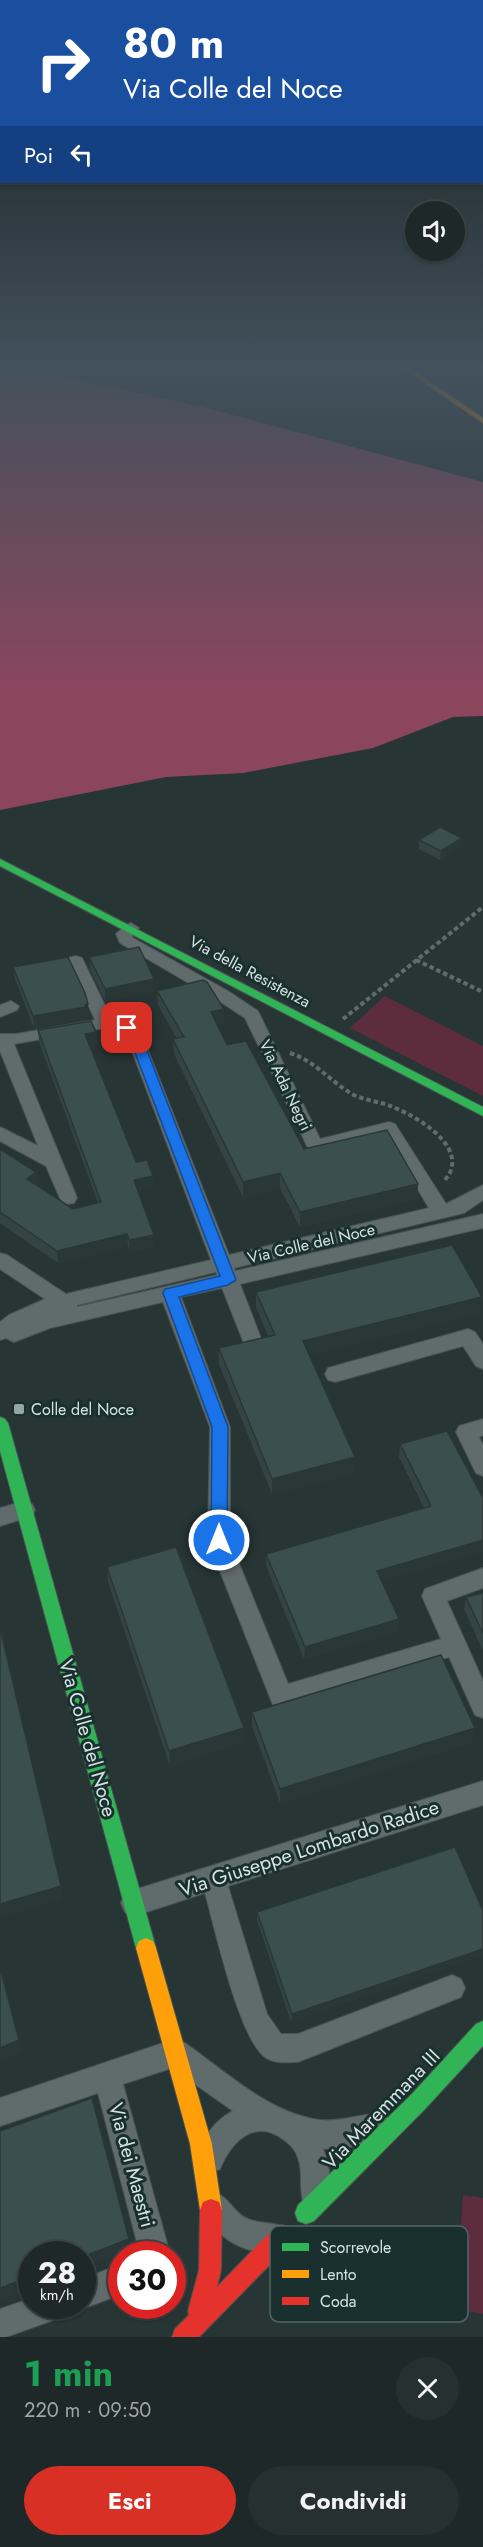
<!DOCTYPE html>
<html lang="it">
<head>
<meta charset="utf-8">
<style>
	body { margin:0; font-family:Jost,sans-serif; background:#263030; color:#f1f3f6; height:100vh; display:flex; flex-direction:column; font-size:22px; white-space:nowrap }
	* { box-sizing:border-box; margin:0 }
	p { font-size:20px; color:#a1a6a8 }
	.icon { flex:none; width:33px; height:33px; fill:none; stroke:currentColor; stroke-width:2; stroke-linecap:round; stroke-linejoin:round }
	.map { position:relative; height:2337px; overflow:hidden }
	.side { display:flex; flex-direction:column; background:#1e2828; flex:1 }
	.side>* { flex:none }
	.guide { position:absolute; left:0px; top:0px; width:483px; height:183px; box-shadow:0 2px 4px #0004,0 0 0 2px #3c4445; background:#1a4fa0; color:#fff; overflow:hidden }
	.tools { position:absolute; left:405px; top:201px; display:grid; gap:12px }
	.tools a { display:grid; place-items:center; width:60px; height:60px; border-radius:50%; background:#1e2828; box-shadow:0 2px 4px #0004,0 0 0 2px #3c4445; font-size:30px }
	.speed { position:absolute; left:18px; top:2241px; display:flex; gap:12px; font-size:30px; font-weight:700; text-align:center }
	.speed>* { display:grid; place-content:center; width:78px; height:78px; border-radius:50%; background:#1e2828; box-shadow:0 2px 4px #0004,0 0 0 2px #3c4445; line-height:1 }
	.speed small { font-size:15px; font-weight:400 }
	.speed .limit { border:9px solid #d22; background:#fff; color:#111 }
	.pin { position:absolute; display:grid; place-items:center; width:51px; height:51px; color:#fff; margin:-26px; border-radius:12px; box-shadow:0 3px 9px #0006 }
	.me { position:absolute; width:66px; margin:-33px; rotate:0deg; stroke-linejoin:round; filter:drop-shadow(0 0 4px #0008) }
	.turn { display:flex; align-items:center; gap:21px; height:126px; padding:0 24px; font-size:27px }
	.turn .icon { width:78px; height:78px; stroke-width:2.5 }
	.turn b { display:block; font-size:42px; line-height:51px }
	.then { display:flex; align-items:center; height:57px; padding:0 24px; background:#0003; gap:12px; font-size:22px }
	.round { display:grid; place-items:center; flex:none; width:63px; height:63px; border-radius:32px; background:#263030 }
	.head { display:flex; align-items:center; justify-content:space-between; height:102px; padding:0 24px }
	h1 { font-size:36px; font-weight:700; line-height:45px; color:#1e9e55 }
	.primary-button { display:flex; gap:12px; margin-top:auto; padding:12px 24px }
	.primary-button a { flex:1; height:69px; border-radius:36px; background:#d93025; color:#fff; font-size:24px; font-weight:700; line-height:69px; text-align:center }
	.primary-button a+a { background:#263030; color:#f1f3f6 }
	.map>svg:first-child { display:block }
</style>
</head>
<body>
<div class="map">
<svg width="483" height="2337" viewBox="0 0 483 2337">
	<rect width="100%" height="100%" fill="#283535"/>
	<g fill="#5d2d3e">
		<polygon points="385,996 483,1046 483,1096 350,1028"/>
		<polygon points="463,2195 483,2198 483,2314 455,2309"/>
	</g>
	<polygon fill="#8b465e" points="69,378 207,408 483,482 483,716 453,717 373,748 243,773 166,777 0,810 0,378"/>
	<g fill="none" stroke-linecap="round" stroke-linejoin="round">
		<g stroke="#485353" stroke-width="2">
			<g id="street">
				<path d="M131 923 139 928 132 935 133 938 228 991 258 1011 320 1139 389 1122 395 1124 446 1204 483 1185V1200L464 1213 234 1268 235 1271 483 1214V1228L240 1284 264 1346 261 1351 254 1354 247 1351 222 1288 181 1297 230 1427V1541L288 1684 441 1639 422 1596 425 1589 483 1568V1588L447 1601 483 1681V1718L475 1715 449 1657 281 1708 273 1705 208 1541 210 1427 163 1302 50 1328 14 1342 6 1338 0 1340V1322L9 1315 45 1299 0 1269V1253L7 1255 66 1294 211 1260 127 1038 115 1029 105 1028 14 1044 77 1198 74 1203 68 1204 62 1203 46 1166 0 1141V1127L38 1146 0 1051V1034H16L95 1020 71 967 48 972 42 970 40 967 42 964 76 956 82 958 111 1018 125 1020 142 1035 229 1255 429 1208 385 1135 315 1152 309 1150 245 1018 216 999 120 943 116 934 126 925ZM216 1272 217 1275 77 1307V1305Z"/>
				<polygon points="11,1001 19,1006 17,1010 0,1017 0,1005"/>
				<polygon points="468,1329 475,1332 483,1344 483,1369 476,1366 463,1346 335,1382 328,1380 325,1374 328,1368 335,1366"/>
				<polygon points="483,1419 483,1435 479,1437 483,1445 483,1476 476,1473 456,1432 459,1426"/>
				<polygon points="24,1501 32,1504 35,1510 32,1516 0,1526 0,1508"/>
				<path d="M483 1781V1805L228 1886 267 2014 281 2034H298L452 1975 461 1979 465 1988 461 1997 298 2062C287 2062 275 2064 266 2058 239 2040 215 1928 205 1893L134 1916 125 1912 121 1903 125 1894 134 1890Z"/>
				<path d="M175 2039 185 2043C226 2072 269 2113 320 2120 343 2123 371 2109 388 2116L392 2126 388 2136 353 2147 323 2149C331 2167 332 2186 324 2204L314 2208 304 2204C298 2189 304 2174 298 2158 296 2151 290 2144 284 2140 255 2117 231 2142 220 2169L210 2173 200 2169 196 2159C204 2138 212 2122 233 2111L172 2068 123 2084 170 2254H140L98 2093 0 2126V2098Z"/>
				<path d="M216 2193C230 2198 234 2214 248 2219 260 2224 273 2222 285 2227L290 2237 285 2247C251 2261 215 2239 202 2207L206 2197Z"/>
				<polygon points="122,2264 122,2294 82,2309 74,2306 82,2306 82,2279"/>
				<polygon points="32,2298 32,2306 66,2306 62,2317 6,2337 0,2337 0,2309"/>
			</g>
		</g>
		<g stroke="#485353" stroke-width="2">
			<g id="fast">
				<polygon points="0,859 483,1107 483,1116 0,866"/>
				<polygon points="0,1417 5,1419 8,1423 156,1948 153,1955 146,1958 139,1955 136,1948 0,1451"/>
				<polygon points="483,2021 483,2046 425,2109 314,2221 306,2224 298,2221 295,2213 298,2205 411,2095 476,2024"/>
			</g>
		</g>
		<g stroke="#485353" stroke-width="2">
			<g id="slow">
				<polygon points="398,365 406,365 483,418 483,423"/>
				<polygon points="146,1938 153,1941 156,1948 212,2144 222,2210 219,2218 211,2221 203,2218 200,2210 190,2144 136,1948 139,1941"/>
			</g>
		</g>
		<g stroke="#485353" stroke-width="2">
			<polygon id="jam" points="211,2199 219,2202 222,2210 221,2270 217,2287 274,2228 282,2225 290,2228 293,2236 290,2244 199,2337 172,2337 175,2329 189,2315 188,2311 199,2270 200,2210 203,2202"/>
		</g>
		<g stroke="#626b6b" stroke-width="4" stroke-dasharray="4.5 3" stroke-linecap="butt">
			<polyline points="416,960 483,992"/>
			<polyline points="343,1019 483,907"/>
			<path d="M290 1053C315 1061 330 1081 352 1094 363 1100 376 1101 388 1105 410 1113 461 1140 451 1170 450 1174 446 1178 444 1182"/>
		</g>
		<use href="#street" fill="#606b6b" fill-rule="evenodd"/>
		<use href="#fast" fill="#30b455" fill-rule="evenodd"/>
		<use href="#slow" fill="#ff9f0a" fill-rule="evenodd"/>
		<use href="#jam" fill="#e5322d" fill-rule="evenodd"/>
	</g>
	<g fill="#344444">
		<polygon points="462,838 461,847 440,860 419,849 419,840"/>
		<polygon points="89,957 154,991 105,1001 90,969"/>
		<polygon points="13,967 89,1016 87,1017 87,1019 34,1028 15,979"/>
		<polygon points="157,991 224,1023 217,1025 227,1045 304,1149 418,1184 417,1199 300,1227 280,1188 243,1197 174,1054 173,1039 177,1039 158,1005"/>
		<polygon points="38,1030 96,1032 97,1044 90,1045 136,1162 153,1176 153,1187 138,1190 154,1246 130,1252 128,1246 58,1263 0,1223 0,1149 36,1172 37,1184 35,1185 73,1209 98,1203 39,1042"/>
		<polygon points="256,1292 480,1313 309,1355 355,1457 354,1473 272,1494 219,1364 219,1348 268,1336 256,1307"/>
		<polygon points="400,1444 483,1498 483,1551 382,1581 399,1619 398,1631 304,1659 266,1566 266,1554 424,1508 399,1457"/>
		<polygon points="107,1567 244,1728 244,1742 170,1766 108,1582"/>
		<polygon points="483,1593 483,1651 464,1609 466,1597"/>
		<polygon points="252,1712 472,1742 280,1803 252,1726"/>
		<polygon points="455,1847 291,2022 257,1920 257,1912"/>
	</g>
	<g fill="#2a3737">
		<polygon points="462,838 461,847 440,860 441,851"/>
		<polygon points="154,979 154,991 105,1001 105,989"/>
		<polygon points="88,1004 89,1016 87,1017 87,1019 34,1028 33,1016"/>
		<polygon points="224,1009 224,1023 211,1027 211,1012"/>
		<polygon points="96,1032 97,1044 86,1046 85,1034"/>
		<polygon points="36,1172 37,1184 28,1191 27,1179"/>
		<polygon points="280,1173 280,1188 243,1197 243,1182"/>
		<polygon points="153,1176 153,1187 135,1191 134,1180"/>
		<polygon points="418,1184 417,1199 300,1227 300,1212"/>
		<polygon points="127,1234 128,1246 58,1263 57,1251"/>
		<polygon points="154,1235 154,1246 130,1252 129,1240"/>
		<polygon points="482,1297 480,1313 302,1357 303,1341"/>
		<polygon points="355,1457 354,1473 272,1494 272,1479"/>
		<polygon points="483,1540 483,1551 376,1583 377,1571"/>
		<polygon points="399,1619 398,1631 304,1659 305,1647"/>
		<polygon points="244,1728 244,1742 170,1766 169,1751"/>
		<polygon points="475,1728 472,1742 280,1803 280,1789"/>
		<polygon points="61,1886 63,1899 0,1918 0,1904"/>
		<polygon points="483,1949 483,1956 291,2022 292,2014"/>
		<polygon points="19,2040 22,2053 0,2061 0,2048"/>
		<polygon points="129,2239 130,2250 82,2268 82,2257"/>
		<polygon points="32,2276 32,2288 0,2300 0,2288"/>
	</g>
	<g fill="#3c4f4f" stroke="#2a3737" stroke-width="1.5">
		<polygon points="440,827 462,838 441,851 419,840"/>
		<polygon points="139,947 154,979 105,989 89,957"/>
		<polygon points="68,957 85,993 88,1004 85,1005 86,1007 33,1016 13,967"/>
		<polygon points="203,980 207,982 224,1009 211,1012 227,1045 246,1041 304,1149 387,1130 418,1184 300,1212 280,1173 243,1182 173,1039 184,1037 157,991"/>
		<polygon points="91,1021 96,1032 85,1034 136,1162 147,1160 153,1176 134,1180 154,1235 129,1240 127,1234 57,1251 0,1212 0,1149 36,1172 27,1179 73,1209 101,1202 38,1030"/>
		<polygon points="452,1245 482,1297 303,1341 355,1457 272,1479 219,1348 275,1335 256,1292"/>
		<polygon points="447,1431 483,1498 483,1540 377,1571 399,1619 305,1647 266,1554 431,1506 400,1444"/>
		<polygon points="176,1547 244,1728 169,1751 107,1567"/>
		<polygon points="483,1593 483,1634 466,1597"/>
		<polygon points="0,1632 1,1632 61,1886 0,1904"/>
		<polygon points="441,1655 475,1728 280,1789 252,1712"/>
		<polygon points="455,1847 483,1911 483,1949 292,2014 257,1912"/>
		<polygon points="0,1967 19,2040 0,2048"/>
		<polygon points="92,2098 129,2239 82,2257 82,2254 32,2254 32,2276 0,2288 0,2131"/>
	</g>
	<linearGradient id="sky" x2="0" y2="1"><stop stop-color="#161d1d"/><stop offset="0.53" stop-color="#42515c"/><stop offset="1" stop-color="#42515c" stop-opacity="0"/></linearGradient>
	<rect width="483" height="692" fill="url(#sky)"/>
	<polygon fill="#1a73e8" stroke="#114b97" stroke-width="1.5" points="127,1024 131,1025 141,1035 236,1280 228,1285 179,1297 228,1427 227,1540 225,1545 219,1548 213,1545 211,1540 212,1427 163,1293 165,1289 170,1288 220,1276 129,1037 120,1028"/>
	<rect fill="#98a5a5" stroke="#19302f" stroke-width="2" x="13" y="1403" width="12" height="12" rx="3"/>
	<g text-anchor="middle" stroke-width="6" stroke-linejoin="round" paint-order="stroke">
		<g font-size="16" fill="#d5e2e2" stroke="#19302f">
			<text transform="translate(250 971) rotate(28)" y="6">Via della Resistenza</text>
			<text transform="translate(286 1085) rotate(64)" y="6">Via Ada Negri</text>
			<text transform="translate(311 1243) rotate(-13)" y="6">Via Colle del Noce</text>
		</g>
		<g font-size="16" fill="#d5e2e2" stroke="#19302f" text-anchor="start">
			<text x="31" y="1415">Colle del Noce</text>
		</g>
		<g font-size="20" fill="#d5e2e2" stroke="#19302f">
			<text transform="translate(88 1738) rotate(74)" y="7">Via Colle del Noce</text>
			<text transform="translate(309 1848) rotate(-18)" y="7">Via Giuseppe Lombardo Radice</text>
			<text transform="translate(381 2109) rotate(-46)" y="7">Via Maremmana III</text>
			<text transform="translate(132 2165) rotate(75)" y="7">Via dei Maestri</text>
		</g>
	</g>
	<rect x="270" y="2226" width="198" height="96" rx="9" fill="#19302f" stroke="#516565" stroke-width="1.5"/>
	<rect x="282" y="2243" width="27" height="8" fill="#30b455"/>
	<rect x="282" y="2270" width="27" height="8" fill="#ff9f0a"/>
	<rect x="282" y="2297" width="27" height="8" fill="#e5322d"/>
	<g font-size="16" fill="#d5e2e2">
		<text x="320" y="2253">Scorrevole</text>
		<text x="320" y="2280">Lento</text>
		<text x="320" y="2307">Coda</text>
	</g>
</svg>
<div class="tools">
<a><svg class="icon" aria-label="sound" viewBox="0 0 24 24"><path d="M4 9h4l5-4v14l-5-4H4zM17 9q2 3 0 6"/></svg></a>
</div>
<div class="speed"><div>28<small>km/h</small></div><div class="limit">30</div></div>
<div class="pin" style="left:127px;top:1028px;background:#d93025"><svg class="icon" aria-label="arrive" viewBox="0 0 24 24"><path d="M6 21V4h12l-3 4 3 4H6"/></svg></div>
<svg class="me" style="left:219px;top:1540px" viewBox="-20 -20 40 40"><circle r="17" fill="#1a73e8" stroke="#fff" stroke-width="3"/><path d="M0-11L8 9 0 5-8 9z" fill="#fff"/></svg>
<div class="guide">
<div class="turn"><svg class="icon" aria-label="right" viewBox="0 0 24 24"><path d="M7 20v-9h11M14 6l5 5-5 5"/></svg><div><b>80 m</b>Via Colle del Noce</div></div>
<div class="then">Poi<svg class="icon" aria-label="left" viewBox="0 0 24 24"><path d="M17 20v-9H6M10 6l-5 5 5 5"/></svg></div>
</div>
</div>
<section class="side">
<div class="head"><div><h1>1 min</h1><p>220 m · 09:50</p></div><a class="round"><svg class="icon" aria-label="close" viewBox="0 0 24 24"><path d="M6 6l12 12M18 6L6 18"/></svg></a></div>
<div class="primary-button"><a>Esci</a><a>Condividi</a></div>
</section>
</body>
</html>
